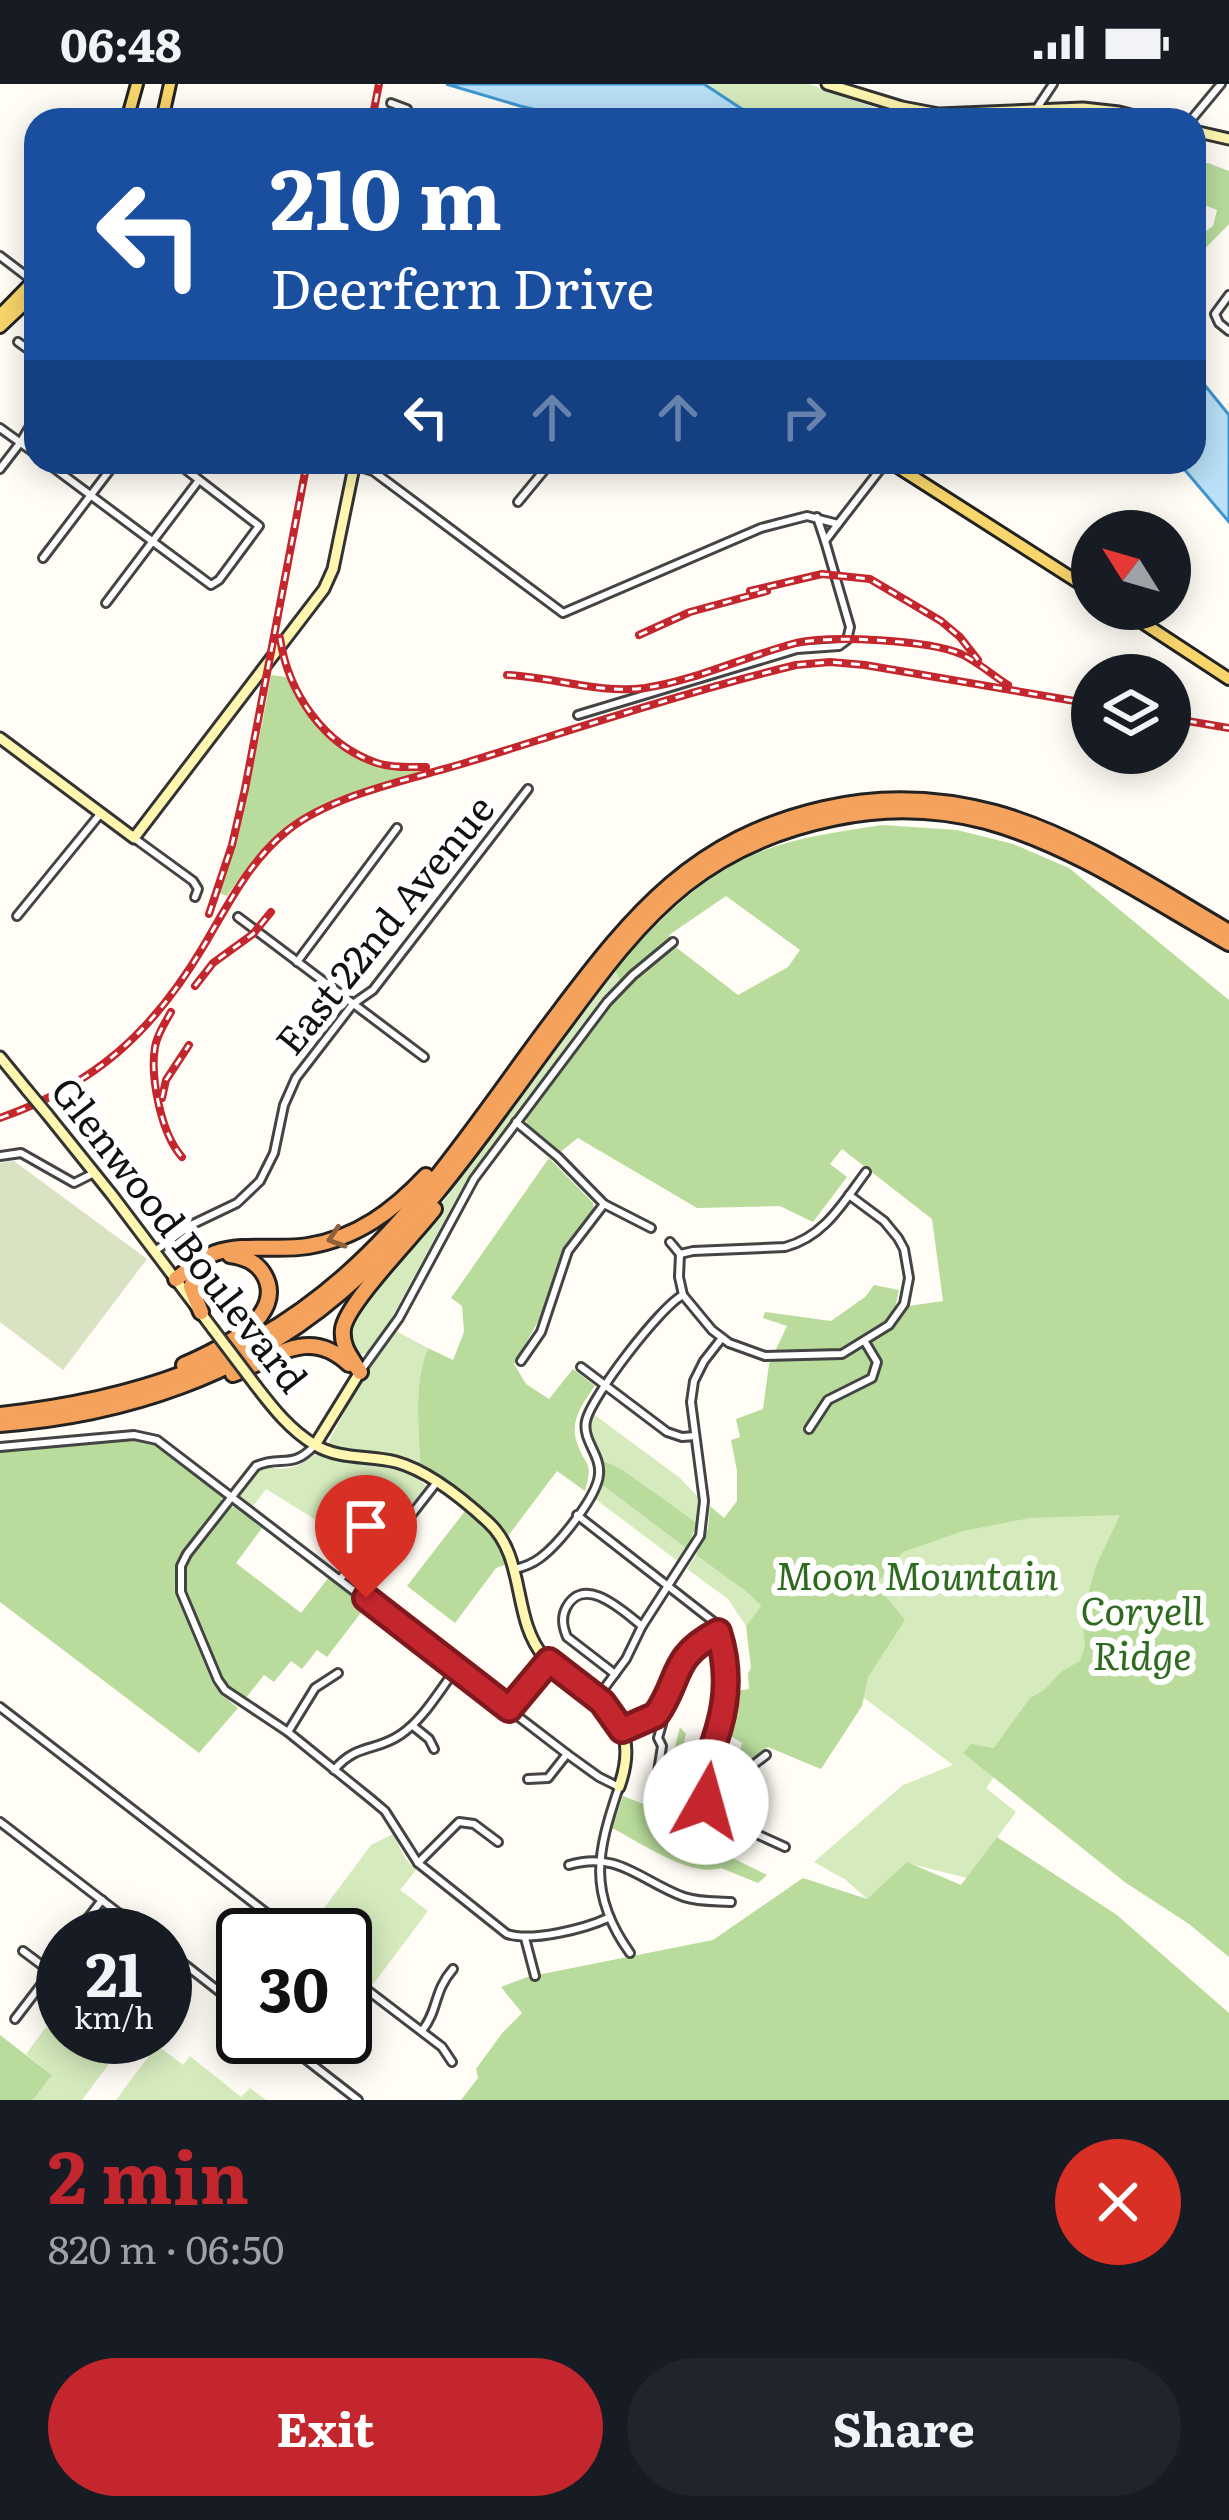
<!DOCTYPE html>
<html lang="en">
<head>
<meta charset="utf-8">
<style>
	body { margin:0; font-family:Literata,serif; background:#20242c; color:#f1f3f6; height:100vh; display:flex; flex-direction:column; font-size:45px; white-space:nowrap }
	* { box-sizing:border-box; margin:0 }
	p { font-size:39px; color:#9ea1a6 }
	.icon { flex:none; width:66px; height:66px; fill:none; stroke:currentColor; stroke-width:2; stroke-linecap:round; stroke-linejoin:round }
	.map { position:relative; height:2016px; overflow:hidden }
	.details { display:flex; flex-direction:column; background:#171b24; flex:1 }
	.details>* { flex:none }
	.guide { position:absolute; left:24px; top:24px; width:1182px; height:366px; border-radius:36px; box-shadow:0 6px 30px #0003; background:#1a4fa0; color:#fff; overflow:hidden }
	.needle { width:78px; rotate:307deg }
	.fabs { position:absolute; left:1071px; top:426px; display:grid; gap:24px }
	.fabs a { display:grid; place-items:center; width:120px; height:120px; border-radius:50%; background:#171b24; box-shadow:0 6px 30px #0003; font-size:60px }
	.speed { position:absolute; left:36px; top:1824px; display:flex; gap:24px; font-size:60px; font-weight:700; text-align:center }
	.speed>* { display:grid; place-content:center; width:156px; height:156px; border-radius:50%; background:#171b24; box-shadow:0 6px 30px #0003; line-height:1 }
	.speed small { font-size:30px; font-weight:400 }
	.speed .limit { border:6px solid #111; border-radius:18px; background:#fff; color:#111 }
	.pin { position:absolute; display:grid; place-items:center; width:102px; height:102px; color:#fff; margin:-123px -51px; border-radius:50% 50% 50% 0; rotate:-45deg; box-shadow:0 0 12px #0007 }
	.pin .icon { rotate:45deg }
	.me { position:absolute; width:132px; margin:-66px; rotate:7deg; stroke-linejoin:round; filter:drop-shadow(0 0 9px #0008) }
	.turn { display:flex; align-items:center; gap:42px; height:252px; padding:0 48px; font-size:54px }
	.turn .icon { width:156px; height:156px; stroke-width:2.5 }
	.turn b { display:block; font-size:84px; line-height:102px }
	.lanes { display:flex; align-items:center; height:114px; padding:0 48px; background:#0003; justify-content:center; gap:60px; direction:ltr }
	.lanes .off { opacity:.35 }
	.round { display:grid; place-items:center; flex:none; width:126px; height:126px; border-radius:63px; background:#20242c }
	.headline { display:flex; align-items:center; justify-content:space-between; height:204px; padding:0 48px }
	h1 { font-size:72px; font-weight:700; line-height:90px; color:#c4262e }
	.cta { display:flex; gap:24px; margin-top:auto; padding:24px 48px }
	.cta a { flex:1; height:138px; border-radius:72px; background:#c4262e; color:#fff; font-size:48px; font-weight:700; line-height:138px; text-align:center }
	.cta a+a { background:#20242c; color:#f1f3f6 }
	.status { display:flex; justify-content:space-between; align-items:center; height:84px; padding:0 60px; background:#171b24; direction:ltr }
	.status svg { height:33px; fill:currentColor }
	.map>svg:first-child { display:block }
</style>
</head>
<body>
<div class="status"><b>06:48</b><svg viewBox="0 0 49 12"><path d="M0 12V9h3v3zM5 12V6h3v6zM10 12V3h3v9zM15 12V0h3v12zM26 1h20v11H26zM47 4h2v5h-2z"/></svg></div>
<div class="map">
<svg width="1229" height="2016" viewBox="0 0 1229 2016">
	<rect width="100%" height="100%" fill="#fffdf5"/>
	<g fill="#d5ebbd">
		<polygon points="705,0 809,0 908,36 780,36 745,27"/>
		<path d="M615 886 620 898 583 939 461 1106 386 1244 367 1269 355 1271C346 1256 347 1243 354 1228L434 1130Z"/>
		<path d="M396 1247 428 1264C413 1300 419 1342 420 1380 391 1371 361 1371 331 1363L328 1359 362 1295Z"/>
		<polygon points="1229,1297 1229,1720 1064,1598 986,1704 1016,1728 967,1794 907,1779 867,1815 846,1796 814,1778 903,1701 953,1681 770,1543 856,1380"/>
		<polygon points="592,1329 680,1394 698,1413 697,1439 623,1386 602,1376 588,1347"/>
		<path d="M316 1370C328 1373 341 1377 354 1379 379 1384 408 1381 426 1402L384 1454 372 1458 341 1421 324 1441 266 1405 251 1425 240 1416 238 1410 262 1383 285 1385 299 1381Z"/>
		<polygon points="601,1400 687,1465 679,1478 594,1414"/>
		<polygon points="696,1471 748,1509 761,1522 746,1542 728,1515 687,1485"/>
		<polygon points="393,1750 405,1774 416,1786 400,1806 428,1827 371,1903 345,1883 345,1851 304,1851 371,1761"/>
		<polygon points="46,1943 72,1962 80,1953 129,1953 82,2016 33,2016 52,1991 26,1970"/>
		<polygon points="157,1961 183,1981 190,1972 241,2013 250,2004 266,2016 116,2016"/>
	</g>
	<g fill="#b9dc9c" fill-rule="evenodd">
		<polygon points="1208,79 1229,87 1229,140 1194,176 1194,156 1213,142 1217,126 1194,117 1194,82"/>
		<path d="M271 591 286 593C305 632 330 666 373 681 388 686 407 685 422 685L421 689C326 713 283 728 227 812L219 809C242 737 258 666 271 591Z"/>
		<path d="M882 741 957 746 1013 760 1069 784 1229 916V1873L1189 1840 1126 1799 963 1669 971 1660 994 1664 1030 1614 1044 1606 1062 1587 1080 1577 1085 1563 1082 1532 1096 1482 1120 1431 1030 1434 963 1447 903 1468 876 1500 905 1536 868 1593 862 1622 821 1685 768 1663 733 1690 742 1659 723 1647 731 1608 749 1605 748 1589 751 1584 746 1542 761 1522 748 1509 696 1471 708 1444 710 1422 724 1434 737 1417V1387L731 1356 740 1353 736 1335 763 1325 769 1280 787 1242 763 1234 765 1228 831 1237 865 1213 874 1201 899 1206 895 1224 943 1217 932 1135 842 1065 830 1080 847 1093 813 1138 780 1122 697 1124 578 1054 559 1069 528 1042 525 1034 585 951 624 907 615 886C653 841 698 795 753 771 793 753 839 748 882 741ZM726 812 800 866 788 883 738 911 677 864 669 851Z"/>
		<path d="M549 1074 593 1119 594 1125 563 1166 540 1234 514 1280 526 1300 549 1315 573 1285 595 1302C583 1319 569 1337 577 1359 585 1384 594 1374 585 1407L557 1387 508 1452 494 1434 420 1380C419 1342 413 1300 428 1264L453 1276 464 1248 462 1222 451 1214Z"/>
		<path d="M136 1355 157 1360 222 1412 221 1419C199 1447 173 1471 175 1509L213 1600 221 1610 238 1624 199 1669 0 1518V1368L8 1365Z"/>
		<polygon points="602,1376 623,1386 697,1439 687,1465 601,1400"/>
		<polygon points="228,1423 234,1423 262,1444 236,1479 301,1529 329,1493 367,1521 327,1573 317,1566 302,1585 291,1577 274,1598 264,1591 245,1615 231,1608 222,1598 183,1501 189,1474"/>
		<polygon points="465,1427 496,1454 507,1480 496,1484 455,1539 407,1502"/>
		<path d="M680 1643 686 1650 666 1730 676 1746 767 1791 758 1799 721 1784C690 1794 640 1758 612 1744L623 1712 659 1726Z"/>
		<polygon points="997,1753 1117,1831 1229,1929 1229,2016 461,2016 478,1994 476,1985 503,1948 522,1929 501,1903 527,1893 713,1856 803,1794 867,1815 907,1778 961,1801"/>
		<polygon points="0,1951 52,1991 33,2016 0,2016"/>
	</g>
	<polygon fill="#d9e3c4" points="14,1077 147,1175 63,1286 0,1238 0,1079"/>
	<g fill="#b9e0f7" stroke="#3f96cf" stroke-width="3">
		<polygon points="446,0 704,0 745,27 780,36 580,36 520,22"/>
		<polygon points="1194,288 1229,331 1229,438 1178,378 1194,378"/>
	</g>
	<g fill="none" stroke-linecap="round" stroke-linejoin="round">
		<g stroke="#444" stroke-width="12">
			<g id="street">
				<polyline points="391,19 407,25 406,36"/>
				<polyline points="1035,27 1053,0"/>
				<polyline points="1191,36 1221,0"/>
				<polyline points="0,172 25,191"/>
				<polyline points="1229,211 1215,230 1219,239 1229,247"/>
				<polyline points="18,258 36,271"/>
				<polyline points="0,344 36,370"/>
				<polyline points="46,378 211,501 219,496 259,442 176,378"/>
				<polyline points="354,381 373,387 563,529 761,444 807,432 838,440 886,378"/>
				<polyline points="0,385 20,359 36,332"/>
				<polyline points="518,418 551,378"/>
				<polyline points="817,433 825,457"/>
				<polyline points="43,474 116,378"/>
				<polyline points="106,519 199,396"/>
				<polyline points="578,631 797,565 839,562 847,556 850,543 825,457 838,440"/>
				<polyline points="134,754 193,797 198,805 195,813"/>
				<polyline points="17,832 101,729"/>
				<polyline points="238,833 424,973"/>
				<polyline points="297,878 397,744"/>
				<polyline points="516,1038 558,1073 604,1120 651,1144"/>
				<polyline points="0,1072 21,1069 74,1099 94,1089"/>
				<polyline points="670,1158 680,1170 679,1193 683,1211 712,1246 729,1259 765,1272 842,1270 889,1241 904,1220 909,1194 904,1165 898,1154 884,1137 849,1111"/>
				<polyline points="155,1167 191,1141 237,1119 260,1097 274,1069 284,1021 296,994 353,920 373,906 528,705"/>
				<path d="M680 1170 693 1167 785 1163C824 1153 843 1119 866 1088"/>
				<polyline points="521,1277 541,1248 568,1167 604,1120"/>
				<polyline points="581,1283 667,1348 682,1353 695,1352"/>
				<polyline points="360,1288 399,1234 474,1095 607,918 633,891 673,858"/>
				<polyline points="809,1345 828,1316 872,1294 877,1278 865,1258"/>
				<path d="M315 1361C291 1387 281 1370 256 1382L187 1470 181 1482V1508L218 1596 225 1606 288 1648 372 1716 385 1727 418 1779 507 1850C532 1858 584 1845 608 1834"/>
				<path d="M0 1363 134 1351 157 1356 567 1670 599 1693 619 1703C597 1768 587 1809 630 1869"/>
				<polyline points="577,1431 714,1538 723,1566 726,1605 720,1643 704,1691 704,1711 719,1733 785,1763"/>
				<path d="M515 1485C524 1483 532 1480 540 1474 558 1461 598 1412 599 1390 601 1371 582 1356 586 1337 591 1313 661 1222 683 1211"/>
				<polyline points="340,1495 360,1473 394,1453 437,1398"/>
				<path d="M615 1590 567 1553C563 1543 561 1534 566 1524 584 1489 624 1528 642 1542"/>
				<polyline points="597,1614 626,1575 642,1542 700,1452 704,1417 691,1318 694,1297 704,1277 722,1254"/>
				<polyline points="0,1623 295,1851"/>
				<polyline points="509,1625 549,1577"/>
				<polyline points="655,1631 662,1640 658,1654 662,1662 655,1707"/>
				<polyline points="413,1642 429,1655 434,1665"/>
				<path d="M623 1646C669 1632 657 1621 676 1586 686 1568 701 1557 719 1548"/>
				<polyline points="288,1648 315,1604 338,1589"/>
				<path d="M334 1686C357 1659 375 1668 400 1651 423 1636 439 1607 456 1585"/>
				<polyline points="528,1695 548,1694 567,1670"/>
				<polyline points="706,1717 766,1671"/>
				<polyline points="0,1738 147,1851"/>
				<polyline points="418,1779 459,1738 474,1740 498,1758"/>
				<path d="M569 1781C618 1766 642 1798 684 1813 699 1818 715 1817 731 1818"/>
				<polyline points="75,1851 102,1816"/>
				<polyline points="275,1851 282,1841"/>
				<polyline points="525,1854 535,1892"/>
				<polyline points="165,1865 243,1926"/>
				<polyline points="23,1867 63,1897"/>
				<polyline points="48,1886 63,1866"/>
				<polyline points="345,1889 442,1963 452,1978"/>
				<polyline points="227,1913 243,1892"/>
				<polyline points="15,1935 51,1888"/>
				<path d="M422 1947C439 1925 433 1908 453 1885"/>
				<polyline points="277,1953 358,2016"/>
			</g>
		</g>
		<g stroke="#333" stroke-width="15">
			<g id="secondary">
				<polyline points="827,0 902,23 939,30 1083,24 1119,28 1150,36"/>
				<polyline points="1194,47 1229,55"/>
				<polyline points="0,654 134,754 324,505 333,485 355,378"/>
				<polyline points="0,973 27,1006"/>
				<polyline points="47,1030 112,1111 213,1245"/>
				<path d="M256 1302C273 1324 290 1346 315 1361 340 1376 368 1371 396 1378 429 1387 463 1415 488 1438 527 1474 511 1534 544 1573 585 1619 647 1624 619 1703"/>
				<polyline points="315,1361 360,1288"/>
			</g>
		</g>
		<g stroke="#222" stroke-width="16">
			<g id="primary">
				<polyline points="127,36 137,0"/>
				<polyline points="162,36 170,0"/>
				<polyline points="0,231 36,194"/>
				<polyline points="0,243 36,209"/>
				<polyline points="890,378 1092,507"/>
				<polyline points="1122,525 1229,595"/>
			</g>
		</g>
		<g stroke="#222" stroke-width="20">
			<g id="highway">
				<polyline points="198,1185 191,1203 201,1228"/>
				<path d="M176 1195C188 1186 200 1175 215 1169 244 1159 278 1167 308 1162 357 1154 393 1127 426 1092"/>
				<path d="M184 1281C214 1268 291 1233 263 1189 255 1177 244 1173 230 1171"/>
				<path d="M360 1288C351 1273 341 1263 343 1245 346 1220 415 1150 434 1125"/>
				<path d="M233 1290C276 1273 309 1242 349 1280"/>
				<path d="M0 1331C133 1316 245 1281 347 1190 430 1116 491 1018 558 930 634 829 694 755 824 725 880 712 939 714 995 729 1078 752 1155 805 1229 848"/>
				<path d="M0 1340C124 1331 245 1291 341 1208 430 1132 496 1029 566 936 602 887 638 838 686 800 729 766 780 745 833 734 883 723 936 724 986 737 1073 761 1151 815 1229 859"/>
			</g>
		</g>
		<use href="#street" stroke="#fff" stroke-width="6"/>
		<use href="#secondary" stroke="#fff6b0" stroke-width="9"/>
		<use href="#primary" stroke="#f9d66b" stroke-width="10"/>
		<use href="#highway" stroke="#f5a25d" stroke-width="14"/>
		<g stroke="#c4262e" stroke-width="8">
			<g id="rail">
				<polyline points="372,36 379,0"/>
				<polyline points="750,507 822,490 870,495 941,537 960,553 978,576"/>
				<polyline points="639,551 690,528 767,507"/>
				<path d="M280 554C288 608 323 661 377 679 392 684 411 683 426 683"/>
				<path d="M507 591C553 593 599 610 645 604 697 596 746 572 796 559 832 551 928 556 961 570 978 578 992 591 1008 601"/>
				<polyline points="1170,634 1229,644"/>
				<polyline points="209,830 232,761 245,705 307,378"/>
				<polyline points="195,902 213,879 253,850 271,828"/>
				<path d="M171 928C165 939 157 950 155 963 150 993 161 1050 182 1073"/>
				<polyline points="162,1014 166,996 189,961"/>
				<path d="M0 1034C94 1001 152 949 203 863 228 821 249 777 288 746 334 710 409 696 465 679 575 645 685 608 796 581L830 578 865 581 1092 620"/>
			</g>
		</g>
		<use href="#rail" stroke="#fff" stroke-width="3" stroke-dasharray="9" stroke-linecap="butt"/>
		<g stroke="#333" stroke-width="15" stroke-linecap="butt">
			<g id="secondary-bridge">
				<polyline points="27,1006 47,1030"/>
				<polyline points="213,1245 256,1302"/>
			</g>
		</g>
		<use href="#secondary-bridge" stroke="#fff6b0" stroke-width="9"/>
	</g>
	<defs><path id="oneway-chevron" d="M-2-3.5L2.5 0L-2 3.5" fill="none" stroke-width="1.6" stroke-linecap="round" stroke-linejoin="round" transform="scale(3)"/></defs>
	<use stroke="#8e613b" href="#oneway-chevron" transform="translate(336 1154) rotate(162)"/>
	<g fill="none" stroke-linecap="round" stroke-linejoin="round">
		<g stroke="#7f191e" stroke-width="30">
			<path id="route" d="M366 1514 509 1625 549 1577 602 1618 622 1646 656 1631C682 1594 669 1574 718 1548 728 1579 728 1612 719 1643 712 1669 699 1691 706 1718"/>
		</g>
		<use href="#route" stroke="#c4262e" stroke-width="21"/>
	</g>
	<g text-anchor="middle" stroke-width="12" stroke-linejoin="round" paint-order="stroke">
		<g font-size="39" fill="#111" stroke="#fff">
			<text transform="translate(385 841) rotate(-51)" y="14">East 22nd Avenue</text>
			<text transform="translate(179 1151) rotate(52)" y="14">Glenwood Boulevard</text>
		</g>
		<g font-size="39" font-style="italic" fill="#2f6b1f" stroke="#fff">
			<text x="917" y="1506">Moon Mountain</text>
			<text x="1142" y="1541">Coryell<tspan x="1142" dy="45">Ridge</tspan></text>
		</g>
	</g>
</svg>
<div class="fabs">
<a><svg class="needle" viewBox="-14 -14 28 28"><path d="M0-13l5 13h-10z" fill="#e53935"/><path d="M0 13l5-13h-10z" fill="#9ea1a6"/></svg></a>
<a><svg class="icon" aria-label="layers" viewBox="0 0 24 24"><path d="M12 4l9 5-9 5-9-5zM3 14l9 5 9-5"/></svg></a>
</div>
<div class="speed"><div>21<small>km/h</small></div><div class="limit">30</div></div>
<div class="pin" style="left:366px;top:1514px;background:#d93025"><svg class="icon" aria-label="arrive" viewBox="0 0 24 24"><path d="M6 21V4h12l-3 4 3 4H6"/></svg></div>
<svg class="me" style="left:706px;top:1718px" viewBox="-20 -20 40 40"><circle r="19" fill="#fff"/><path d="M0-13L10 11 0 6-10 11z" fill="#c4262e"/></svg>
<div class="guide">
<div class="turn"><svg class="icon" aria-label="left" viewBox="0 0 24 24"><path d="M17 20v-9H6M10 6l-5 5 5 5"/></svg><div><b>210 m</b>Deerfern Drive</div></div>
<div class="lanes"><svg class="icon" aria-label="left" viewBox="0 0 24 24"><path d="M17 20v-9H6M10 6l-5 5 5 5"/></svg><svg class="icon off" aria-label="ahead" viewBox="0 0 24 24"><path d="M12 20V5M6 11l6-6 6 6"/></svg><svg class="icon off" aria-label="ahead" viewBox="0 0 24 24"><path d="M12 20V5M6 11l6-6 6 6"/></svg><svg class="icon off" aria-label="right" viewBox="0 0 24 24"><path d="M7 20v-9h11M14 6l5 5-5 5"/></svg></div>
</div>
</div>
<section class="details">
<div class="headline"><div><h1>2 min</h1><p>820 m · 06:50</p></div><a class="round" style="background:#d93025;color:#fff"><svg class="icon" aria-label="close" viewBox="0 0 24 24"><path d="M6 6l12 12M18 6L6 18"/></svg></a></div>
<div class="cta"><a>Exit</a><a>Share</a></div>
</section>
</body>
</html>
